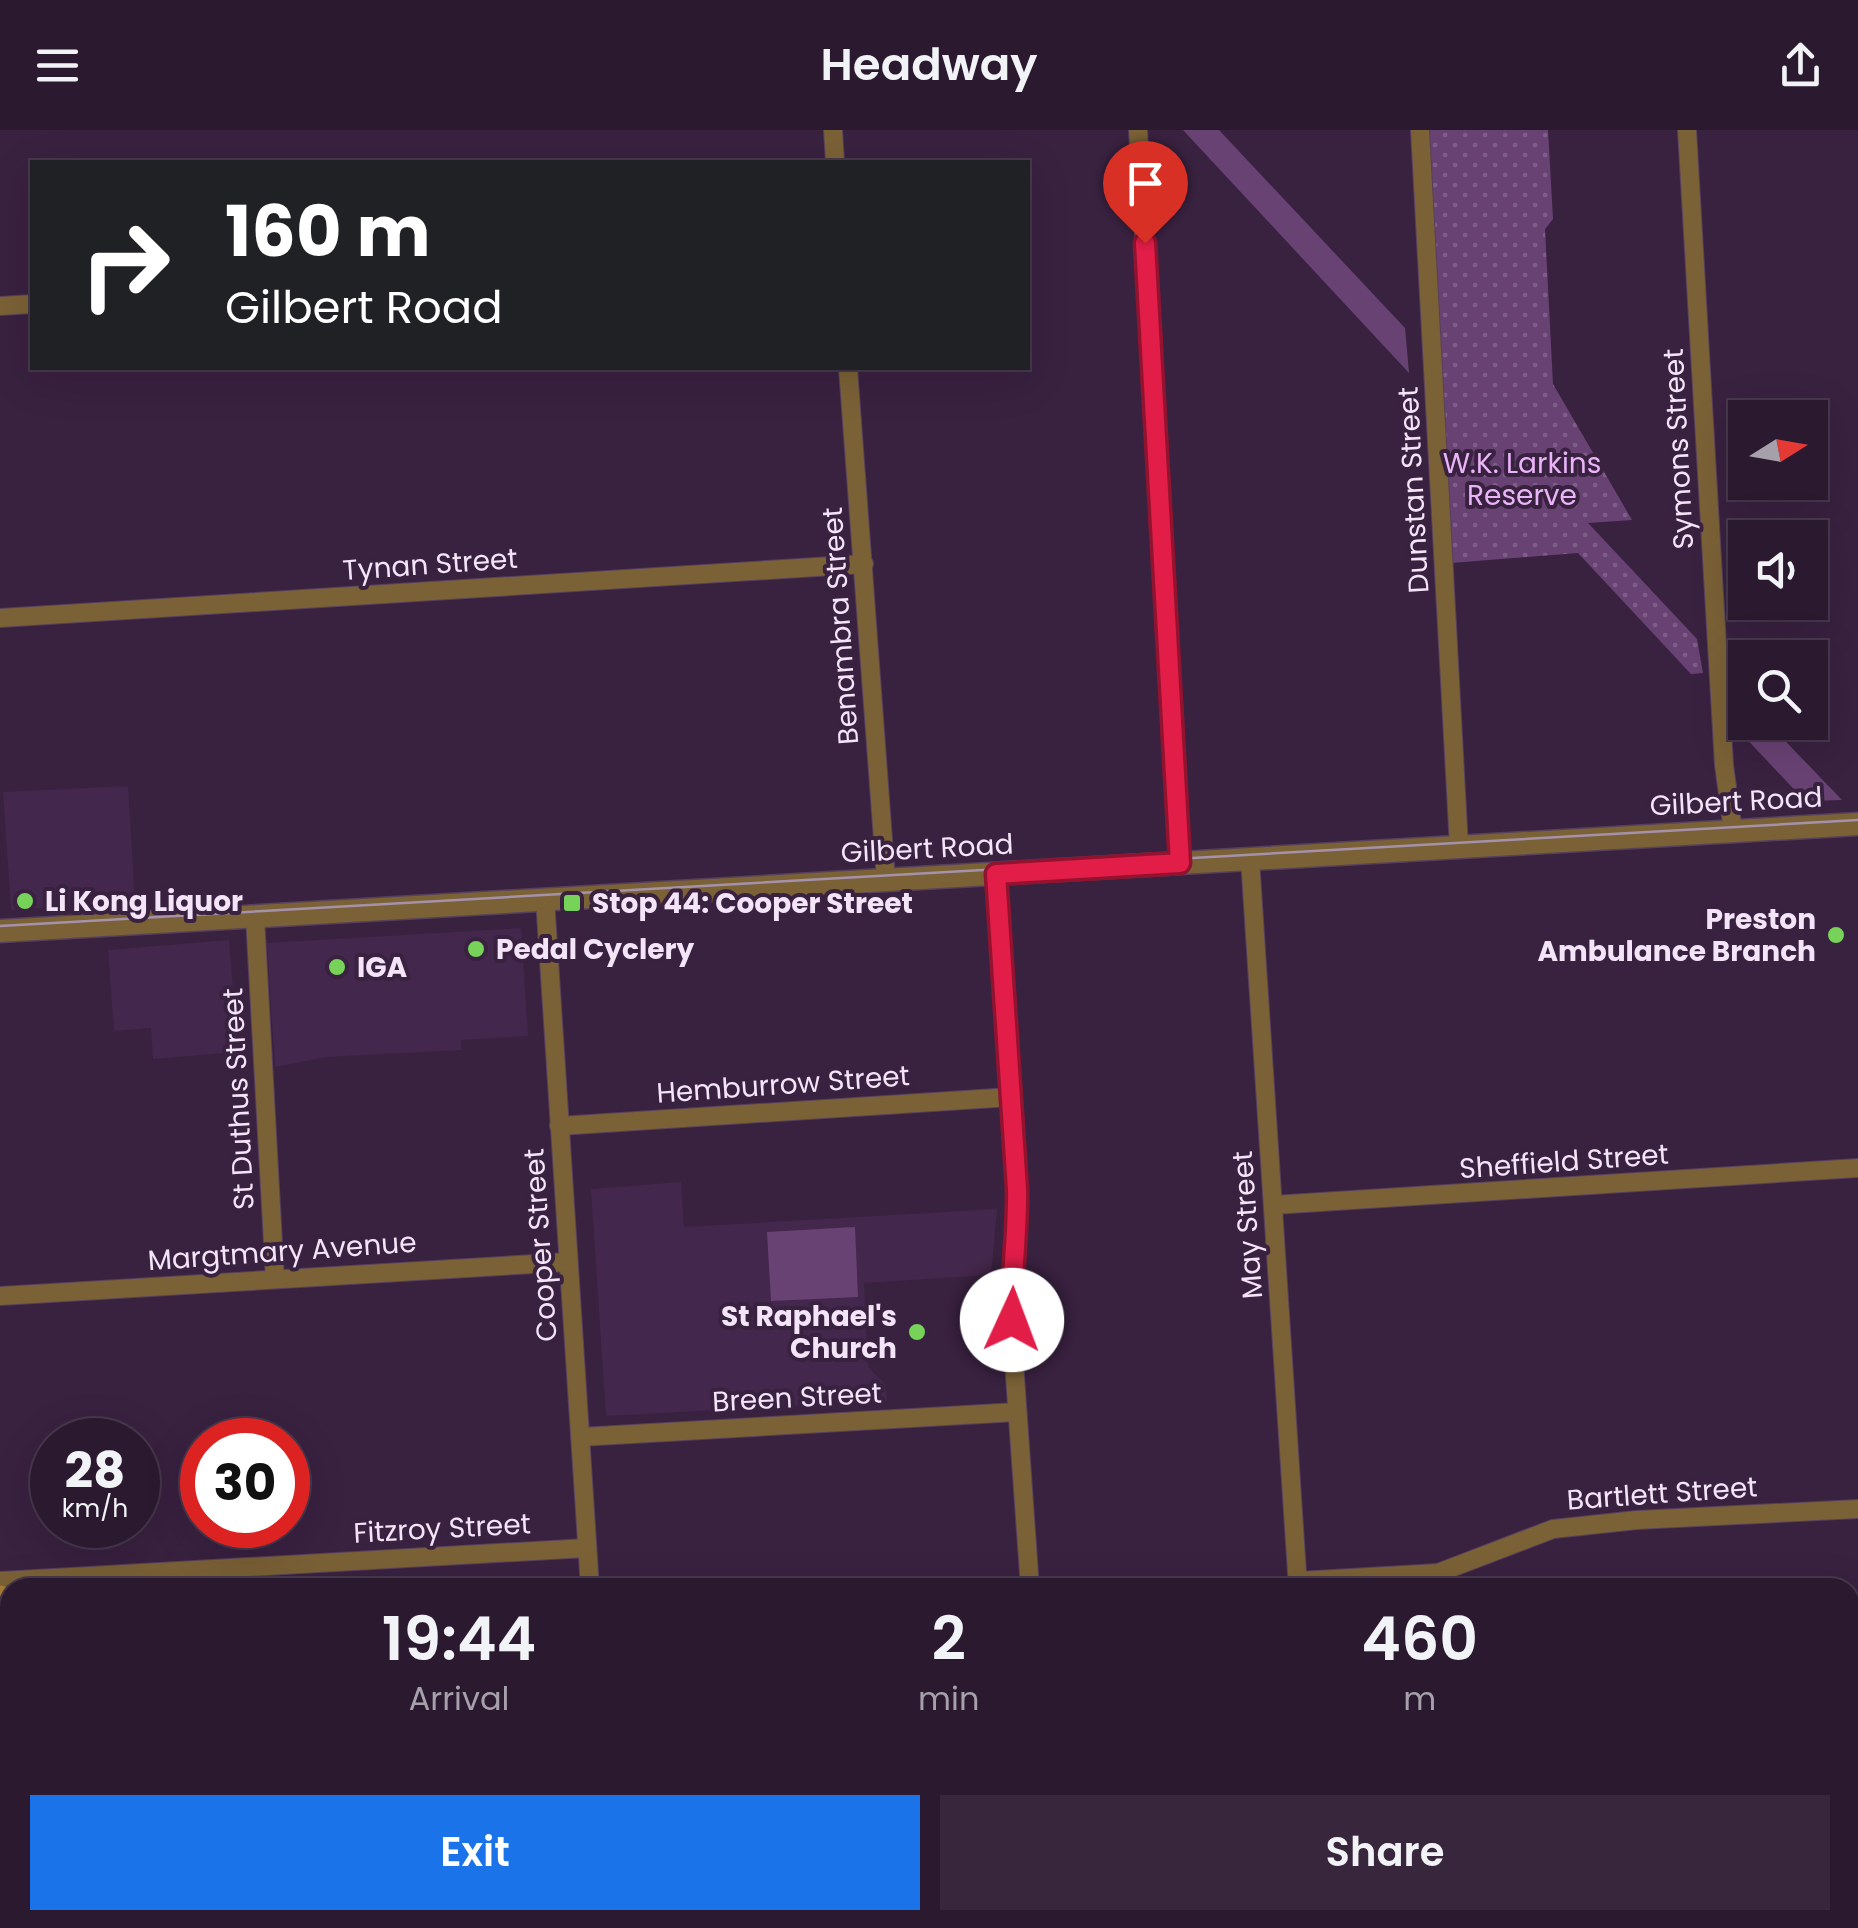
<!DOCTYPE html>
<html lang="en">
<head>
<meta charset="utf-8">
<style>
	body { margin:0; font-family:Poppins,sans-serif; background:#37263c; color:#f1f3f6; height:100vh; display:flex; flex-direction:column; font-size:38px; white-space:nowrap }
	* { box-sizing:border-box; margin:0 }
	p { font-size:32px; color:#a6a0ab }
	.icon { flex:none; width:55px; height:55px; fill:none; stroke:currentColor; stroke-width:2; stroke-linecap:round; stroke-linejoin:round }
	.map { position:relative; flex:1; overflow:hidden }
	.side { position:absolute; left:0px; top:1448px; width:1860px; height:352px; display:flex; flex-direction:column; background:#2b1930; border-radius:30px 30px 0 0; box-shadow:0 10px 40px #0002,0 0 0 2px #47384c }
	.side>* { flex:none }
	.guide { position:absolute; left:30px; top:30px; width:1000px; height:210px; border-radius:0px; box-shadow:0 10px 40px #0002,0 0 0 2px #47384c; background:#202124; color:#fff; overflow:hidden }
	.needle { width:65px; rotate:79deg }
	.controls { position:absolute; left:1728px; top:270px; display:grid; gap:20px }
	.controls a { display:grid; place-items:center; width:100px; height:100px; border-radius:0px; background:#2b1930; box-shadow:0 10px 40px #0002,0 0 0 2px #47384c; font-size:50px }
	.speed { position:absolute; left:30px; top:1288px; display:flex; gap:20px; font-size:50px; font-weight:700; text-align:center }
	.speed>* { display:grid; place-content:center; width:130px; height:130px; border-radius:50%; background:#2b1930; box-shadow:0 10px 40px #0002,0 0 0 2px #47384c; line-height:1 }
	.speed small { font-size:25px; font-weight:400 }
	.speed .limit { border:15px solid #d22; background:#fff; color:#111 }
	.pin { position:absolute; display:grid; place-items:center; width:85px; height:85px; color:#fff; margin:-102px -42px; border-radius:50% 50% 50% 0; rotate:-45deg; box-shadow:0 0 10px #0007 }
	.pin .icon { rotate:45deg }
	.me { position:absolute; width:110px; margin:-55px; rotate:2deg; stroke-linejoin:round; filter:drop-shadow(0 0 8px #0008) }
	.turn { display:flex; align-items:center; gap:35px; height:210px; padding:0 30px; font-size:45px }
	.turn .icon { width:130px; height:130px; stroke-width:2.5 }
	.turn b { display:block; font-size:70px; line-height:85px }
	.eta { display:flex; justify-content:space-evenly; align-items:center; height:170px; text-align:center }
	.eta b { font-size:60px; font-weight:600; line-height:70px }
	.cta { display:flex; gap:20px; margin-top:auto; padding:20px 30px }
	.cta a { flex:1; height:115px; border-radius:0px; background:#1a73e8; color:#fff; font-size:40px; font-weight:600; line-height:115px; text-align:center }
	.cta a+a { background:#37263c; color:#f1f3f6 }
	header { display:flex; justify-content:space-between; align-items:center; height:130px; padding:0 30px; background:#2b1930; font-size:45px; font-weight:600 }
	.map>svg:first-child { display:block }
</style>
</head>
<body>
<header><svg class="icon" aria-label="menu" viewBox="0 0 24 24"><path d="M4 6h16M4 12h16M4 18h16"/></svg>Headway<svg class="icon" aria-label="share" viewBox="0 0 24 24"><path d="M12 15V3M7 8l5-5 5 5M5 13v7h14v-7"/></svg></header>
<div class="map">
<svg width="1858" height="1798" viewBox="0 0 1858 1798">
	<defs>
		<pattern id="park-dots" width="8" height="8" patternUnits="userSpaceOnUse" patternTransform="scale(2.5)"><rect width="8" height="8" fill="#694274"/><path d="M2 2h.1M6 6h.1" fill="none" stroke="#7f5d89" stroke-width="1.8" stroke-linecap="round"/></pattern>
	</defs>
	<rect width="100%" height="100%" fill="#392140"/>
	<g fill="#44274c">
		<polygon points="128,656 135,773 11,780 3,662"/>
		<polygon points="521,798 528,906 461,910 461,920 326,927 275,937 267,813"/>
		<polygon points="229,810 238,922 153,929 151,898 114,901 108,820"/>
		<polygon points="681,1052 684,1097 997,1079 991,1145 864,1153 868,1237 885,1254 887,1271 606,1286 591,1059"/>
	</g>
	<g fill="#694274">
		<polygon points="1183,0 1219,0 1405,198 1409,243"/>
		<polygon points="1738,562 1745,569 1745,592 1768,593 1842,670 1805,671 1740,602"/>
		<polygon points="855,1097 858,1167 771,1171 767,1102"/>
	</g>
	<g fill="url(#park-dots)">
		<polygon points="1428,0 1548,0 1553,89 1545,99 1553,254 1632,390 1588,393 1697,509 1703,543 1691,544 1578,423 1451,433"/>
		<polygon points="1031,1790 1103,1790 1105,1798 1029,1798"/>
	</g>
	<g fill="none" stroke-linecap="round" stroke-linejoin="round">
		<g stroke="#57405d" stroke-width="20">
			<g id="minor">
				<polyline points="833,0 835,32"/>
				<polyline points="1138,0 1180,733"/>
				<polyline points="1420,0 1459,717"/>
				<polyline points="1687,0 1724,635 1733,701"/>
				<polyline points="0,176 32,174"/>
				<polyline points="848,238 886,750"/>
				<polyline points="0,488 864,434"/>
				<polyline points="1250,729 1298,1458"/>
				<path d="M996 744 1017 1059C1017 1103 1011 1146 1011 1190L1030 1458"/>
				<polyline points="545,769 590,1458"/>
				<polyline points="255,787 275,1149"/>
				<polyline points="559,996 1011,967"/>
				<polyline points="1273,1075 1858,1038"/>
				<polyline points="0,1166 568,1132"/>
				<polyline points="580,1307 1017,1282"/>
				<polyline points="0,1451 587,1418"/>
				<polyline points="1298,1451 1438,1443 1553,1399 1637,1390 1858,1379"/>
				<polyline points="1850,1672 1858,1672"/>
				<polyline points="0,1673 10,1672"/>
				<polyline points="316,1790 317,1798"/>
				<polyline points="611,1790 612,1798"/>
				<polyline points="1111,1790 1113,1798"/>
				<polyline points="1320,1790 1320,1798"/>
				<polyline points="1595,1790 1595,1798"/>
				<polyline points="1019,1798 1021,1790"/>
			</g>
		</g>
		<g stroke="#57405d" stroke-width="25">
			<polyline id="tertiary" points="0,801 1858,694"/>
		</g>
		<g stroke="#57405d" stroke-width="28">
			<g id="secondary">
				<polyline points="0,1468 10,1616"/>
				<polyline points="22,1790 23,1798"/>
			</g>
		</g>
		<use href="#minor" stroke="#7b6136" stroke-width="18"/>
		<use href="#tertiary" stroke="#7b6136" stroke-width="22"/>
		<use href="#secondary" stroke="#a77d34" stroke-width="25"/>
		<polyline stroke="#a592aa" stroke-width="2.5" points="0,796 1858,690"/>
	</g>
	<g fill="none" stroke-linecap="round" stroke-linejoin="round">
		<g stroke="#92132f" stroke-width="25">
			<path id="route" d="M1012 1190C1011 1146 1018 1103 1017 1059L996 744 1180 733 1145 113"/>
		</g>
		<use href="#route" stroke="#e11d48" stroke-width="18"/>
	</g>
	<g fill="#77d259" stroke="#392140" stroke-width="4">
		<circle cx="25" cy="771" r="10"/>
		<rect x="562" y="763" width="20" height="20" rx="5"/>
		<circle cx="1836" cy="805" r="10"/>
		<circle cx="476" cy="819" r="10"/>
		<circle cx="337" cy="837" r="10"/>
		<circle cx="917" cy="1202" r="10"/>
	</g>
	<g text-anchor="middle" stroke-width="8" stroke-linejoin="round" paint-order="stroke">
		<g font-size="28" fill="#f4e4f8" stroke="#392140">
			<text transform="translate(1678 319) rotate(-93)" y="10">Symons Street</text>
			<text transform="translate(1413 360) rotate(-93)" y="10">Dunstan Street</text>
			<text transform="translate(430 434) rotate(-4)" y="10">Tynan Street</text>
			<text transform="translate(840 496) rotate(-94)" y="10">Benambra Street</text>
			<text transform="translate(1736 671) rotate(-3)" y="10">Gilbert Road</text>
			<text transform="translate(927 718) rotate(-3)" y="10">Gilbert Road</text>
			<text transform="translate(783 954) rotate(-4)" y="10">Hemburrow Street</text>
			<text transform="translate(238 969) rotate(-93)" y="10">St Duthus Street</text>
			<text transform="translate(1564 1031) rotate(-4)" y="10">Sheffield Street</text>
			<text transform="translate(1247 1095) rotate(-94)" y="10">May Street</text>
			<text transform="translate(540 1115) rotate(-94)" y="10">Cooper Street</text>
			<text transform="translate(282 1121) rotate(-4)" y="10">Margtmary Avenue</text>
			<text transform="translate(797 1267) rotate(-3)" y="10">Breen Street</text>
			<text transform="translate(1662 1363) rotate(-4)" y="10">Bartlett Street</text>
			<text transform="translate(442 1398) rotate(-3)" y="10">Fitzroy Street</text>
		</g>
		<g font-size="28" fill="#eab4f9" stroke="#392140">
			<text x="1522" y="343">W.K. Larkins<tspan x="1522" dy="32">Reserve</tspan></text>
		</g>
		<g font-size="28" font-weight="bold" fill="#f4e4f8" stroke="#392140" text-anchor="start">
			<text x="45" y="781">Li Kong Liquor</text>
			<text x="592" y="783">Stop 44: Cooper Street</text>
			<text x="1816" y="799" text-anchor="end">Preston<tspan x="1816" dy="32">Ambulance Branch</tspan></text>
			<text x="496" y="829">Pedal Cyclery</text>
			<text x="357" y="847">IGA</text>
			<text x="897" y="1196" text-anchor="end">St Raphael's<tspan x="897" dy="32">Church</tspan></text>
		</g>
	</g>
</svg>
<div class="controls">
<a><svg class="needle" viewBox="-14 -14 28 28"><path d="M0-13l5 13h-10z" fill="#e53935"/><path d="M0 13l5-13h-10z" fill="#a6a0ab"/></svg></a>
<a><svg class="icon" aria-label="sound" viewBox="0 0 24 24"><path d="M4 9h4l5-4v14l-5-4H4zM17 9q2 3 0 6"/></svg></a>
<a><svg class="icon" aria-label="search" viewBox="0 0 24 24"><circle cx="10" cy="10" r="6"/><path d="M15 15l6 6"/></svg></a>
</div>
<div class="speed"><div>28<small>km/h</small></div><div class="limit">30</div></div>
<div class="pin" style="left:1145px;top:113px;background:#d93025"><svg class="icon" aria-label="arrive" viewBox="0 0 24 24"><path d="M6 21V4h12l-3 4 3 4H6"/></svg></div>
<svg class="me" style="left:1012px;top:1190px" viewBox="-20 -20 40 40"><circle r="19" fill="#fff"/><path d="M0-13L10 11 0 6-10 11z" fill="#e11d48"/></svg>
<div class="guide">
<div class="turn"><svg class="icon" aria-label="right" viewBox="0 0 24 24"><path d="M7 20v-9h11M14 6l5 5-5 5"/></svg><div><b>160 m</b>Gilbert Road</div></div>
</div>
<section class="side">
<div class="eta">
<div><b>19:44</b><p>Arrival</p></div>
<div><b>2</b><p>min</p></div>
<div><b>460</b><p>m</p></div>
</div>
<div class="cta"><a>Exit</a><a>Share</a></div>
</section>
</div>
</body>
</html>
